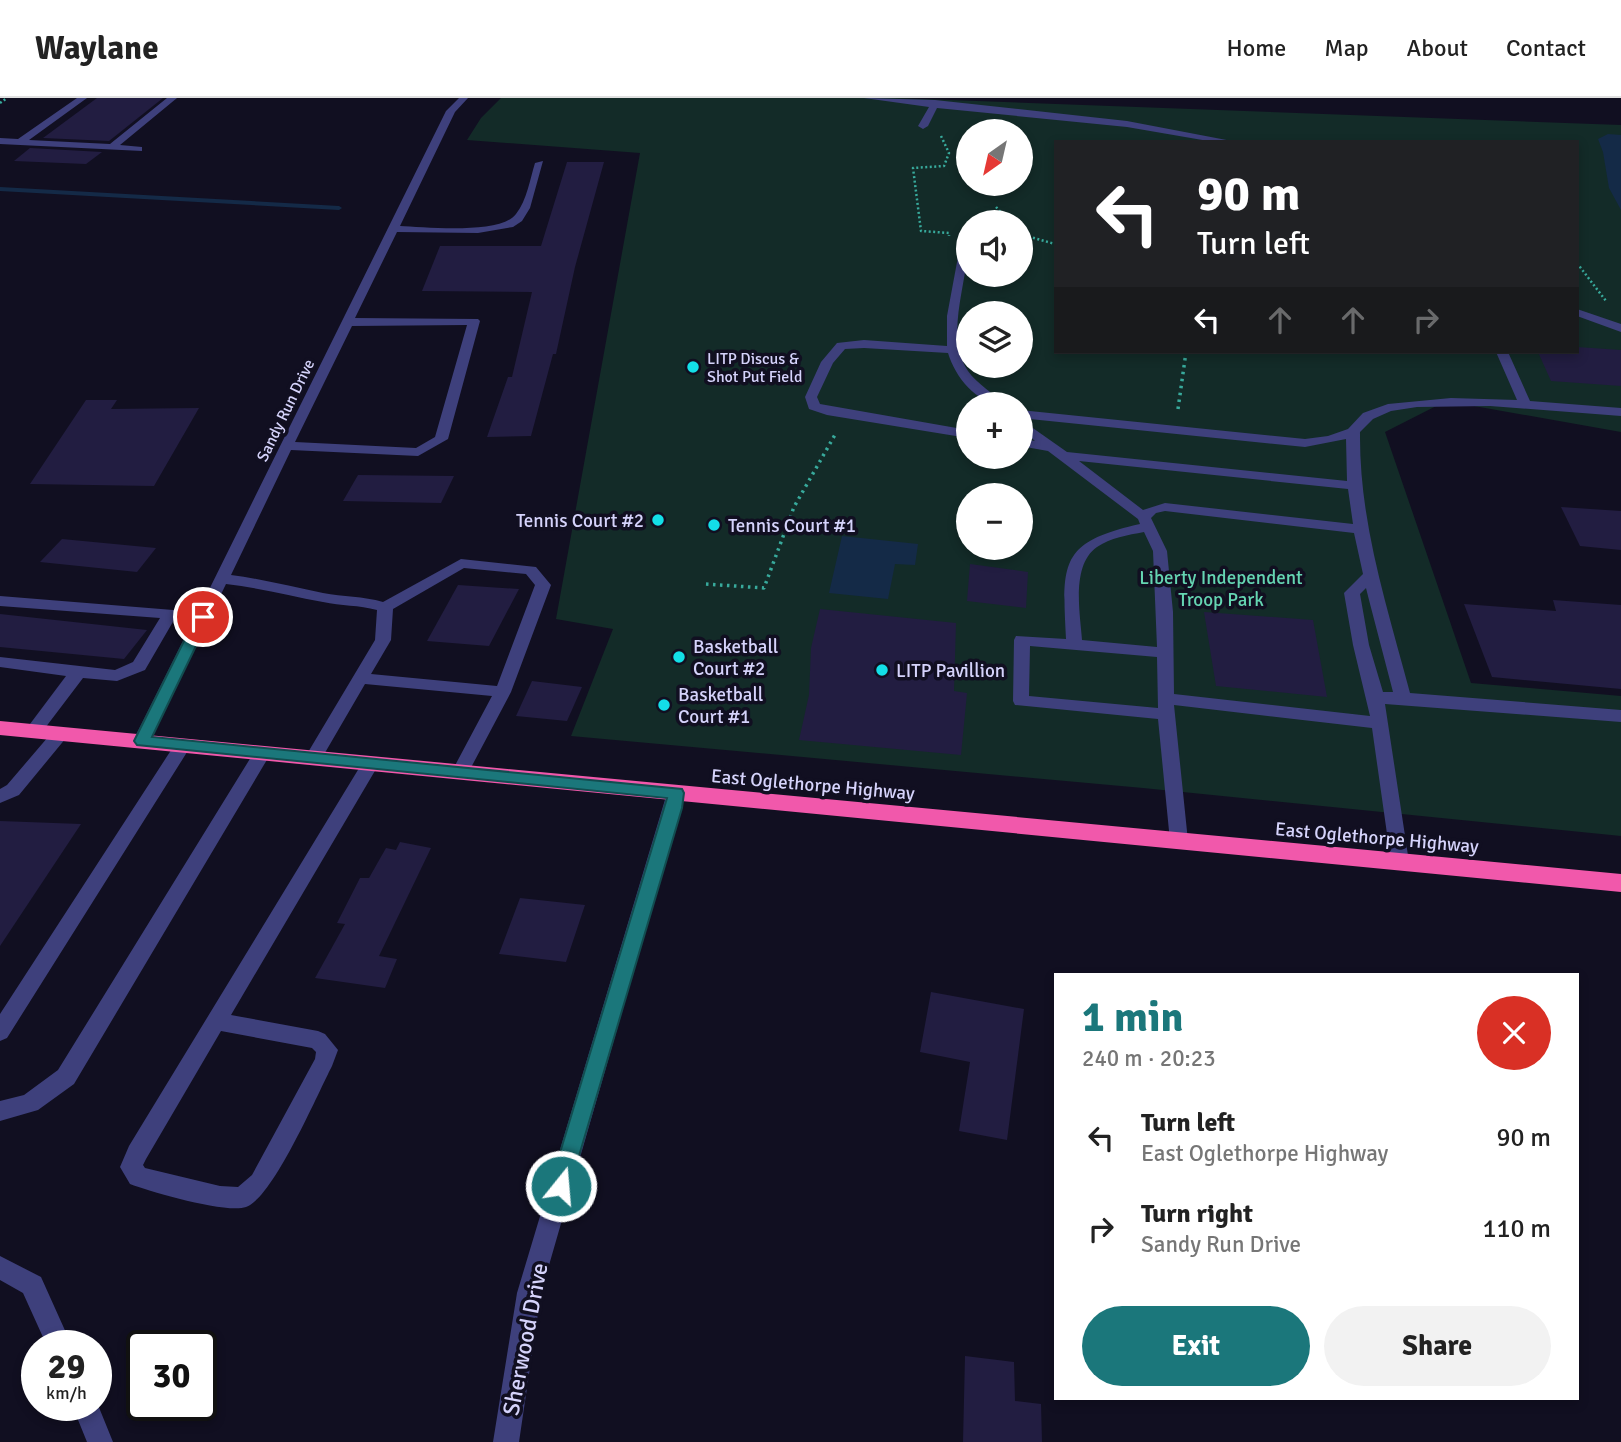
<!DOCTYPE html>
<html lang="en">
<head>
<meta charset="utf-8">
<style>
	body { margin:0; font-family:Signika,sans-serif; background:#f2f2f2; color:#222; height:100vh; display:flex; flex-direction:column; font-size:26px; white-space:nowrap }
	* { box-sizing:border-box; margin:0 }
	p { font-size:23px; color:#767676 }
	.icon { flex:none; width:38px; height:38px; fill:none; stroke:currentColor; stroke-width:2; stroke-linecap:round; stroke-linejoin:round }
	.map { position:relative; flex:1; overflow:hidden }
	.side { position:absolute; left:1054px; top:875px; width:525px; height:427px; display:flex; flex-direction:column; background:#fff; border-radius:0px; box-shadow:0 4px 10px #0003 }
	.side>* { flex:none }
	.banner { position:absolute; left:1054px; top:42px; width:525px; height:214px; border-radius:0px; box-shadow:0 4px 10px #0003; background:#202124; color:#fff; overflow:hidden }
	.needle { width:46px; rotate:214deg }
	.controls { position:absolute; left:956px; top:21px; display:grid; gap:14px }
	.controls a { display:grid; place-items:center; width:77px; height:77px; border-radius:50%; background:#fff; box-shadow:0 4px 10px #0003; font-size:35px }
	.speed { position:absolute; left:21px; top:1232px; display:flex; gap:14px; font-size:35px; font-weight:700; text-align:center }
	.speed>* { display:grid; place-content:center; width:91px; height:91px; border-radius:50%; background:#fff; box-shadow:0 4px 10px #0003; line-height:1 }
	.speed small { font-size:18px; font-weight:400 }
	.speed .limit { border:4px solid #111; border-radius:10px; background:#fff; color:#111 }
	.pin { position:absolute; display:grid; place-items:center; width:60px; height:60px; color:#fff; margin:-30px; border:4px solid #fff; border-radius:50%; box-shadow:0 2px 7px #0007 }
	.me { position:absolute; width:77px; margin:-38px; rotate:17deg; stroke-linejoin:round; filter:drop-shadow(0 0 5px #0008) }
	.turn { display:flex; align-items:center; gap:24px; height:147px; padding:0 28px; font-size:32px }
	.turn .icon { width:91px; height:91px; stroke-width:2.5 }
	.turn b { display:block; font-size:49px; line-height:60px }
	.lanes { display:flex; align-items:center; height:66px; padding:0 28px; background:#0003; justify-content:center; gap:35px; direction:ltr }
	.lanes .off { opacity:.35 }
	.round { display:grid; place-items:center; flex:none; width:74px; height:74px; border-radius:37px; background:#f2f2f2 }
	.summary { display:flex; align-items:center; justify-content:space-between; height:119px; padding:0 28px }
	h1 { font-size:42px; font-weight:700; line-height:52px; color:#1b777b }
	.cta { display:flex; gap:14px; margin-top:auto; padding:14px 28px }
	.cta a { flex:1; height:80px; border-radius:42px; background:#1b777b; color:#fff; font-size:28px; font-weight:700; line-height:80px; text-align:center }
	.cta a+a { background:#f2f2f2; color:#222 }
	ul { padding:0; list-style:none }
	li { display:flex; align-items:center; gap:21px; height:91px; padding:0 28px }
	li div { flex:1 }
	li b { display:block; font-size:26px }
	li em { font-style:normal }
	header { display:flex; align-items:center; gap:42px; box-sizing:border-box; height:98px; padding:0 35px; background:#fff; border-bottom:2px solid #e0e0e0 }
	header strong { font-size:33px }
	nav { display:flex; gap:38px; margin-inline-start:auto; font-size:24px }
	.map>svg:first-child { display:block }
</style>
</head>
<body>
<header>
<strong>Waylane</strong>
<nav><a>Home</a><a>Map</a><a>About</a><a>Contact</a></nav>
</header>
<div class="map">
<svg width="1621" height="1344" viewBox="0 0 1621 1344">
	<rect width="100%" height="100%" fill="#110f21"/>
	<path fill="#132b28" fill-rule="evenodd" d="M501 0H895L1621 27V334L1446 303 1385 334 1471 585 1621 598V738L1143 690 571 638 613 531 556 521 640 55 467 42 481 20ZM968 33H1020V86H968ZM1055 44H1577V254H1055ZM968 124H1020V177H968ZM968 215H1020V268H968ZM968 306H1020V359H968ZM968 397H1020V450H968Z"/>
	<g fill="#142a47">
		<polygon points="1608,36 1621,37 1621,112 1609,90 1603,54 1598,41"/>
		<polygon points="842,438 918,446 915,467 895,466 888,501 829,495"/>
	</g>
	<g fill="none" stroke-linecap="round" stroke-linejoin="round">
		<polygon fill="#142a47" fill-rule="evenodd" points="0,89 339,108 342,110 339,112 0,93"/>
	</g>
	<g fill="#221d41">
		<polygon points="97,0 163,0 109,43 43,40"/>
		<polygon points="30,50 102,54 86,66 14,63"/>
		<polygon points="567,64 604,64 575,169 556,256 553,256 531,338 487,339 508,279 512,279 532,194 422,193 440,148 541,148"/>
		<polygon points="1577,249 1621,252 1621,288 1551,283 1538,254 1577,254"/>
		<polygon points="86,302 117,302 111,311 199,310 154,388 30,386"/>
		<polygon points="358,377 454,378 441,405 343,403"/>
		<polygon points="1561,409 1621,413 1621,452 1580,448"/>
		<polygon points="62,441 156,450 137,474 40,464"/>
		<polygon points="970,466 1028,474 1026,510 967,503"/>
		<polygon points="458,487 519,491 489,548 427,543"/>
		<polygon points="1553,502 1621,507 1621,591 1492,579 1464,506 1556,513"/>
		<polygon points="820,511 956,525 954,593 967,595 961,657 799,642 809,597 811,550"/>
		<polygon points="1204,514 1313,522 1327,599 1216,588"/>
		<polygon points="0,516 147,532 124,561 0,549"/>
		<polygon points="532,583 582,589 567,623 516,618"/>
		<polygon points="0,723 81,726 0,848"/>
		<polygon points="400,744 431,750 379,858 397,861 385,890 315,880 345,826 337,825 360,780 369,780 386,750 396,752"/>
		<polygon points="520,800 585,807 566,864 499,856"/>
		<polygon points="931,894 1024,911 1007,1042 959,1033 970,964 920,954"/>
		<polygon points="965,1258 1014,1264 1015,1303 1041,1306 1042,1344 963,1344"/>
	</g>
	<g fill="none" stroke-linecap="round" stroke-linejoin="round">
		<g stroke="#38aa9c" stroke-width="2.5" stroke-dasharray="2 2.5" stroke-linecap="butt">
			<polyline points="0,5 7,0"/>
			<polyline points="941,38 949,55 944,68 913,70 921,133 949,135 949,138"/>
			<polyline points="996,109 1010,124"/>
			<polyline points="1020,136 1055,146"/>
			<polyline points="1577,165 1606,203"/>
		</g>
		<g stroke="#38aa9c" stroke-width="3.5" stroke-dasharray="2.5 4.5" stroke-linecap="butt">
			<polyline points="1178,311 1186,254"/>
			<polyline points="706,486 764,490 794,409 836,335"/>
		</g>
		<g fill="#3e407c" fill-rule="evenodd">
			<polygon points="77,0 87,0 29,42 110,46 167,0 177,0 120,47 142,49 142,53 0,46 0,40 18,41"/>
			<path d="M459 0H468L455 14 400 128C424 129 501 137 516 116 527 102 530 81 535 65L543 63 530 110 522 123 513 129 478 135 397 134 355 220 478 221 480 223 448 341 418 358 291 352 231 477C263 481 292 489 323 495 343 499 363 498 383 504L461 461 536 469 551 487 511 594 466 679H454L451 675 492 598 365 586 319 665H307L304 661 375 542 377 512C359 507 341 508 323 504 290 498 260 490 226 486L148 647 142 649 133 643 193 523 174 522 145 572 117 583 83 580 39 638H27L24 634 66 578 0 569V559L115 572 133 564 160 520 0 508V498L198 514 446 13ZM467 227 435 339 416 350 295 344 352 228ZM464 470 526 476 535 487 497 588 371 576 391 542 393 511Z"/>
			<polygon points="864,0 935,2 1127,23 1237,44 1214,44 1127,29 937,10 928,28 923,31 918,28 929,9"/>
			<path d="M968 145C968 185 944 237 968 273 977 286 993 294 1002 306 977 306 955 279 948 255L864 250 845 251 833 265 817 299 820 306 968 332V340L827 317 809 311 805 299 821 264 837 245 864 242 947 248V218L960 148Z"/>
			<polygon points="1577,211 1621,226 1621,234 1577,218"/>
			<path d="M1496 254H1508L1530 303 1621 310V318L1490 308 1417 309 1391 313 1373 321 1360 334C1359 425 1387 508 1410 595L1621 612V624L1385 606 1409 764 1407 769H1393L1391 764 1372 630 1174 607 1188 743 1186 748H1172L1170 743 1158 621 1015 607 1013 603 1014 542 1016 538 1066 541C1062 464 1060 444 1140 426L1138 421 1048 353 1020 348V340L1035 343 1020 331V321L1067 354 1347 383 1346 341 1305 349 1020 320V312L1305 341 1328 338 1348 331 1363 315 1388 306 1451 300 1517 302ZM1079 363 1348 391 1353 426 1165 405 1143 412ZM1165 413 1354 435 1363 476 1344 495 1353 547 1370 618 1174 596 1173 514 1167 453 1151 420 1156 415ZM1144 434 1153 453 1157 549 1082 542C1080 515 1071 467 1097 449 1110 440 1128 437 1144 434ZM1366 490 1369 502 1393 594H1383L1369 547 1360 496ZM1030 548 1157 559 1158 610 1029 598Z"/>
			<polygon points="60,630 66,632 69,636 66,640 19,697 0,705 0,691 7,687 54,632"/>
			<polygon points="183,641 189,643 192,647 189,651 7,940 0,943 0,916 177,643"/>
			<polygon points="262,649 271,655 74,986 38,1012 0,1023 0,1003 24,997 58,972 256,651"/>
			<path d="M370 660 379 666 231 917 318 933 325 936 338 952 332 968C317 997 273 1100 246 1109 227 1116 151 1094 130 1086L120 1069 129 1048 364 662ZM221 933 312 950 316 954 315 961 252 1077 238 1089 220 1088 145 1070 143 1067 146 1061Z"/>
			<polygon points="676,689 682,690 685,695 541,1195 519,1344 493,1344 517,1195 667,695 670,690"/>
			<polygon points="0,1158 41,1179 72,1248 47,1248 23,1195 0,1182"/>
			<polygon points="96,1303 98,1307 113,1344 87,1344 72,1307 96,1307"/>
		</g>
		<polygon fill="#f158ab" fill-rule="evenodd" points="0,623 1621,776 1621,794 0,637"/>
	</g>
	<polygon fill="#1b777b" stroke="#124d50" stroke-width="2" points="203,514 210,519 152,639 682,691 684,695 682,710 568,1095 561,1098 553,1095 550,1088 667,700 137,647 134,643 196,519"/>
	<g fill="#13dfe7" stroke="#110f21" stroke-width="2.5">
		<circle cx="693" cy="269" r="7"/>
		<circle cx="658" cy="422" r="7"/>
		<circle cx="714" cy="427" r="7"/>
		<circle cx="679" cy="559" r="7"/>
		<circle cx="882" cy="572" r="7"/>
		<circle cx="664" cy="607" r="7"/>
	</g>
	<g text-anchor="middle" stroke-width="7" stroke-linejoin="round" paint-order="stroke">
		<g font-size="16" fill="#d5d3fb" stroke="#110f21" text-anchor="start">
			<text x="707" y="266">LITP Discus &amp;<tspan x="707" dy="18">Shot Put Field</tspan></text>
		</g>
		<g font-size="16" fill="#d5d3fb" stroke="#110f21">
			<text transform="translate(285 312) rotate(-64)" y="6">Sandy Run Drive</text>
		</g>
		<g font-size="19" fill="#d5d3fb" stroke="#110f21" text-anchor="start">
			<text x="644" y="429" text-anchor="end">Tennis Court #2</text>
			<text x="728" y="434">Tennis Court #1</text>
			<text x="693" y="555">Basketball<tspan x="693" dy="22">Court #2</tspan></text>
			<text x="896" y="579">LITP Pavillion</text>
			<text x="678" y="603">Basketball<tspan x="678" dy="22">Court #1</tspan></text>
		</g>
		<g font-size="19" fill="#65d5b2" stroke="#110f21">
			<text x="1221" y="486">Liberty Independent<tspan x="1221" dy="22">Troop Park</tspan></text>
		</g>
		<g font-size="19" fill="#d5d3fb" stroke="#110f21">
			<text transform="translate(813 686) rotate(5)" y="7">East Oglethorpe Highway</text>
			<text transform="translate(1377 739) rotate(5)" y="7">East Oglethorpe Highway</text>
		</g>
		<g font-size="23" fill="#d5d3fb" stroke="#110f21">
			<text transform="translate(525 1241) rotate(-79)" y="8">Sherwood Drive</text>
		</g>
	</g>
</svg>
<div class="controls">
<a><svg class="needle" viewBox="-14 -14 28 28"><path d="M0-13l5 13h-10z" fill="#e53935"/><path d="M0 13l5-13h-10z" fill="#767676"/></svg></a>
<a><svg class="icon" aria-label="sound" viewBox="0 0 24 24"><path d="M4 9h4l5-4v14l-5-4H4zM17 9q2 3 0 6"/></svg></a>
<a><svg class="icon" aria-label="layers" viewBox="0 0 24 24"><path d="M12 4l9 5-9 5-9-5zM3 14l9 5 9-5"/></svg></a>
<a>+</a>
<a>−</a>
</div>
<div class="speed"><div>29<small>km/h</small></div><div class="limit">30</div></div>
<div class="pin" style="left:203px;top:519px;background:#d93025"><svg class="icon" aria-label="arrive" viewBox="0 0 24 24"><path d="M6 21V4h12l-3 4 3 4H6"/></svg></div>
<svg class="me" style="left:561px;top:1088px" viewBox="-20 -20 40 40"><circle r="17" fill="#1b777b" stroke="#fff" stroke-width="3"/><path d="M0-11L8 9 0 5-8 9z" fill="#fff"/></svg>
<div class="banner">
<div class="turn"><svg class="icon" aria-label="left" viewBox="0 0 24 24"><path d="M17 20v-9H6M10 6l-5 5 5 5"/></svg><div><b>90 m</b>Turn left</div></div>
<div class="lanes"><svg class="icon" aria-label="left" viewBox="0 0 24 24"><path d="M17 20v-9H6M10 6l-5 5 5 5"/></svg><svg class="icon off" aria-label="ahead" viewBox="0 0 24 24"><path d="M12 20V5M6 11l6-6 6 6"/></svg><svg class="icon off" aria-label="ahead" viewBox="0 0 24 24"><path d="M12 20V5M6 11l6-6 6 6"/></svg><svg class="icon off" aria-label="right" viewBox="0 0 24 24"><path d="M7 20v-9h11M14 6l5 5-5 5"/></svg></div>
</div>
<section class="side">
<div class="summary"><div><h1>1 min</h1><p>240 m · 20:23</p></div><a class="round" style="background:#d93025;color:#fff"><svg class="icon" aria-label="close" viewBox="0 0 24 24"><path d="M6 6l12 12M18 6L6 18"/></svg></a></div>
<ul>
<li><svg class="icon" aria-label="left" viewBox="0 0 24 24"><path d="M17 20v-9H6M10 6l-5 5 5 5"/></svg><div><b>Turn left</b><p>East Oglethorpe Highway</p></div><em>90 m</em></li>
<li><svg class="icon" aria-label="right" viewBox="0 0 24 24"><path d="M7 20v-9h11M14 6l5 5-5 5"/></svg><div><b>Turn right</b><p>Sandy Run Drive</p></div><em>110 m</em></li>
</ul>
<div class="cta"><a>Exit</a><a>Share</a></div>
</section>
</div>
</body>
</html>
